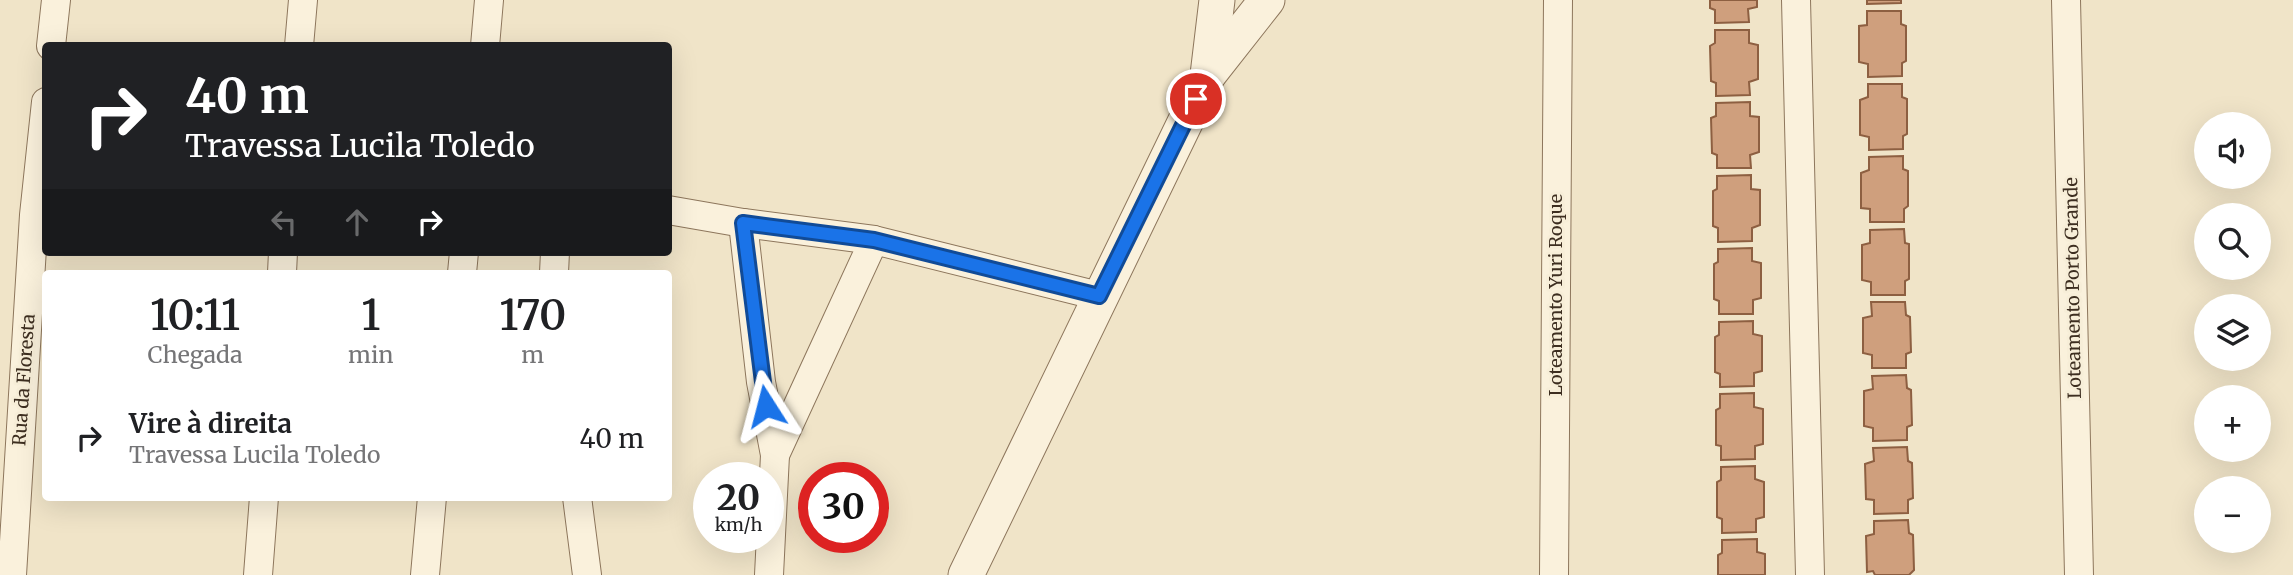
<!DOCTYPE html>
<html lang="pt">
<head>
<meta charset="utf-8">
<style>
	body { margin:0; font-family:Merriweather,serif; background:#f6f6f6; color:#202124; height:100vh; display:flex; flex-direction:column; font-size:26px; white-space:nowrap }
	* { box-sizing:border-box; margin:0 }
	p { font-size:23px; color:#757577 }
	.icon { flex:none; width:38px; height:38px; fill:none; stroke:currentColor; stroke-width:2; stroke-linecap:round; stroke-linejoin:round }
	.map { position:relative; flex:1; overflow:hidden }
	.details { position:absolute; left:42px; top:270px; width:630px; height:231px; display:flex; flex-direction:column; background:#fff; border-radius:7px; box-shadow:0 7px 28px #0002 }
	.details>* { flex:none }
	.hud { position:absolute; left:42px; top:42px; width:630px; height:214px; border-radius:7px; box-shadow:0 7px 28px #0002; background:#202124; color:#fff; overflow:hidden }
	.fabs { position:absolute; left:2194px; top:112px; display:grid; gap:14px }
	.fabs a { display:grid; place-items:center; width:77px; height:77px; border-radius:50%; background:#fff; box-shadow:0 7px 28px #0002; font-size:35px }
	.speed { position:absolute; left:693px; top:462px; display:flex; gap:14px; font-size:35px; font-weight:700; text-align:center }
	.speed>* { display:grid; place-content:center; width:91px; height:91px; border-radius:50%; background:#fff; box-shadow:0 7px 28px #0002; line-height:1 }
	.speed small { font-size:18px; font-weight:400 }
	.speed .limit { border:10px solid #d22; background:#fff; color:#111 }
	.pin { position:absolute; display:grid; place-items:center; width:60px; height:60px; color:#fff; margin:-30px; border:4px solid #fff; border-radius:50%; box-shadow:0 2px 7px #0007 }
	.me { position:absolute; width:77px; margin:-38px; rotate:351deg; stroke-linejoin:round; filter:drop-shadow(0 0 5px #0008) }
	.turn { display:flex; align-items:center; gap:24px; height:147px; padding:0 28px; font-size:32px }
	.turn .icon { width:91px; height:91px; stroke-width:2.5 }
	.turn b { display:block; font-size:49px; line-height:60px }
	.lanes { display:flex; align-items:center; height:66px; padding:0 28px; background:#0003; justify-content:center; gap:35px; direction:ltr }
	.lanes .off { opacity:.35 }
	.eta { display:flex; justify-content:space-evenly; align-items:center; height:119px; text-align:center }
	.eta b { font-size:42px; font-weight:600; line-height:49px }
	ul { padding:0; list-style:none }
	li { display:flex; align-items:center; gap:21px; height:98px; padding:0 28px }
	li div { flex:1 }
	li b { display:block; font-size:26px }
	li em { font-style:normal }
	.map>svg:first-child { display:block }
</style>
</head>
<body>
<div class="map">
<svg width="2293" height="575" viewBox="0 0 2293 575">
	<rect width="100%" height="100%" fill="#f0e4c8"/>
	<g fill="#cf9f7d" stroke="#8d5f41" stroke-width="2">
		<polygon points="1710,0 1757,0 1757,7 1748,9 1749,22 1715,23 1715,10 1710,8"/>
		<polygon points="1867,0 1901,0 1901,3 1867,4"/>
		<polygon points="1867,11 1901,11 1901,24 1906,26 1906,61 1902,63 1902,76 1868,77 1868,64 1859,62 1859,26 1867,25"/>
		<polygon points="1715,30 1749,30 1749,43 1758,45 1758,79 1749,82 1750,95 1716,96 1716,83 1711,81 1710,46 1715,43"/>
		<polygon points="1868,84 1902,84 1902,97 1907,99 1907,134 1903,136 1903,149 1869,150 1869,137 1860,135 1860,100 1868,97"/>
		<polygon points="1750,102 1750,116 1759,117 1759,152 1750,155 1751,168 1717,168 1717,155 1712,153 1711,118 1716,116 1716,103"/>
		<polygon points="1903,156 1903,169 1908,171 1908,206 1904,209 1904,222 1870,222 1870,209 1861,208 1861,173 1869,170 1869,157"/>
		<polygon points="1751,175 1751,189 1760,190 1760,225 1752,228 1752,241 1718,242 1718,228 1713,226 1713,191 1717,189 1717,176"/>
		<polygon points="1904,229 1905,243 1909,244 1909,279 1905,281 1905,295 1871,295 1871,282 1862,280 1862,245 1870,243 1870,230"/>
		<polygon points="1752,248 1752,261 1761,263 1761,298 1753,300 1753,314 1719,314 1719,301 1714,299 1714,264 1718,262 1718,249"/>
		<polygon points="1871,302 1905,302 1906,315 1910,317 1911,352 1906,354 1906,368 1872,368 1872,355 1863,353 1863,318 1872,316"/>
		<polygon points="1753,321 1753,334 1762,336 1762,371 1754,373 1754,386 1720,387 1720,374 1715,372 1715,337 1719,335 1719,322"/>
		<polygon points="1906,375 1907,388 1911,390 1912,425 1907,427 1907,440 1873,441 1873,428 1864,426 1864,391 1873,389 1872,376"/>
		<polygon points="1754,393 1754,407 1763,409 1763,444 1755,446 1755,459 1721,460 1721,446 1716,445 1716,410 1720,408 1720,394"/>
		<polygon points="1907,447 1908,461 1912,463 1913,498 1908,500 1908,513 1874,514 1874,500 1866,499 1865,464 1874,461 1873,448"/>
		<polygon points="1755,466 1755,479 1764,482 1764,517 1756,519 1756,532 1722,533 1722,519 1717,517 1717,482 1721,480 1721,467"/>
		<polygon points="1908,520 1909,533 1913,535 1914,570 1909,575 1875,575 1873,571 1867,572 1866,536 1874,534 1874,521"/>
		<polygon points="1757,539 1757,552 1765,554 1765,575 1718,575 1718,555 1722,553 1722,540"/>
	</g>
	<g fill="none" stroke-linecap="round" stroke-linejoin="round">
		<g stroke="#8d765c" stroke-width="30">
			<g id="minor">
				<polyline points="1796,0 1810,575"/>
				<polyline points="2066,0 2079,575"/>
				<polyline points="51,46 56,0"/>
				<polyline points="299,46 303,0"/>
				<polyline points="485,46 489,0"/>
				<polyline points="668,210 743,223 874,240 1099,296"/>
				<polyline points="743,223 761,382 775,455 769,575"/>
				<polyline points="282,273 283,252"/>
				<polyline points="462,273 464,252"/>
				<polyline points="554,273 555,252"/>
				<polyline points="775,455 874,240"/>
				<polyline points="577,497 587,575"/>
				<polyline points="12,575 34,215 46,102"/>
				<polyline points="258,575 264,497"/>
				<polyline points="425,575 432,497"/>
				<polyline points="1554,575 1558,0"/>
			</g>
		</g>
		<g stroke="#8d765c" stroke-width="37">
			<g id="tertiary">
				<polyline points="1208,75 1217,0"/>
				<polyline points="966,575 1208,75 1267,0"/>
			</g>
		</g>
		<use href="#minor" stroke="#faf1dc" stroke-width="28"/>
		<use href="#tertiary" stroke="#faf1dc" stroke-width="35"/>
	</g>
	<g fill="none" stroke-linecap="round" stroke-linejoin="round">
		<g stroke="#114b97" stroke-width="18">
			<polyline id="route" points="766,406 743,223 874,240 1099,296 1196,99"/>
		</g>
		<use href="#route" stroke="#1a73e8" stroke-width="12"/>
	</g>
	<g text-anchor="middle" stroke-width="6" stroke-linejoin="round" paint-order="stroke">
		<g font-size="18" fill="#3d2e20" stroke="#f7eed8">
			<text transform="translate(2073 288) rotate(-91)" y="6">Loteamento Porto Grande</text>
			<text transform="translate(1556 295) rotate(-90)" y="6">Loteamento Yuri Roque</text>
			<text transform="translate(24 380) rotate(-86)" y="6">Rua da Floresta</text>
		</g>
	</g>
</svg>
<div class="fabs">
<a><svg class="icon" aria-label="sound" viewBox="0 0 24 24"><path d="M4 9h4l5-4v14l-5-4H4zM17 9q2 3 0 6"/></svg></a>
<a><svg class="icon" aria-label="search" viewBox="0 0 24 24"><circle cx="10" cy="10" r="6"/><path d="M15 15l6 6"/></svg></a>
<a><svg class="icon" aria-label="layers" viewBox="0 0 24 24"><path d="M12 4l9 5-9 5-9-5zM3 14l9 5 9-5"/></svg></a>
<a>+</a>
<a>−</a>
</div>
<div class="speed"><div>20<small>km/h</small></div><div class="limit">30</div></div>
<div class="pin" style="left:1196px;top:99px;background:#d93025"><svg class="icon" aria-label="arrive" viewBox="0 0 24 24"><path d="M6 21V4h12l-3 4 3 4H6"/></svg></div>
<svg class="me" style="left:766px;top:406px" viewBox="-20 -20 40 40"><path d="M0-17L14 15 0 8-14 15z" fill="#1a73e8" stroke="#fff" stroke-width="4"/></svg>
<div class="hud">
<div class="turn"><svg class="icon" aria-label="right" viewBox="0 0 24 24"><path d="M7 20v-9h11M14 6l5 5-5 5"/></svg><div><b>40 m</b>Travessa Lucila Toledo</div></div>
<div class="lanes"><svg class="icon off" aria-label="left" viewBox="0 0 24 24"><path d="M17 20v-9H6M10 6l-5 5 5 5"/></svg><svg class="icon off" aria-label="ahead" viewBox="0 0 24 24"><path d="M12 20V5M6 11l6-6 6 6"/></svg><svg class="icon" aria-label="right" viewBox="0 0 24 24"><path d="M7 20v-9h11M14 6l5 5-5 5"/></svg></div>
</div>
<section class="details">
<div class="eta">
<div><b>10:11</b><p>Chegada</p></div>
<div><b>1</b><p>min</p></div>
<div><b>170</b><p>m</p></div>
</div>
<ul>
<li><svg class="icon" aria-label="right" viewBox="0 0 24 24"><path d="M7 20v-9h11M14 6l5 5-5 5"/></svg><div><b>Vire à direita</b><p>Travessa Lucila Toledo</p></div><em>40 m</em></li>
</ul>
</section>
</div>
</body>
</html>
